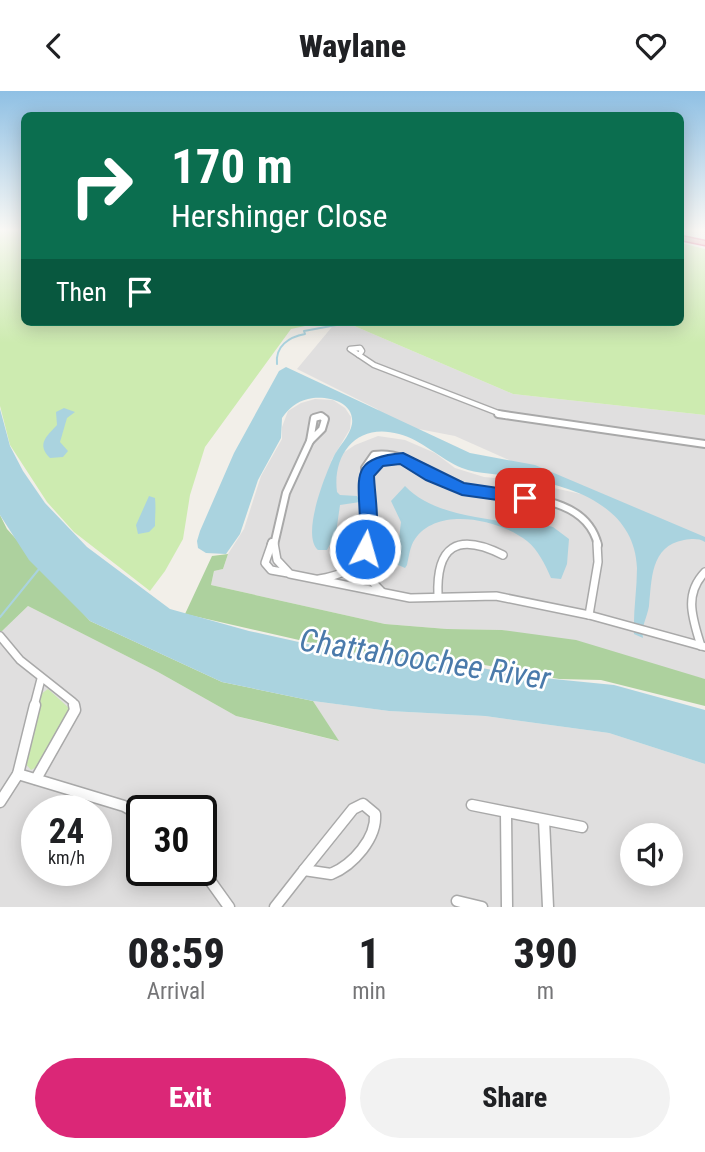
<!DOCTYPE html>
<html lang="en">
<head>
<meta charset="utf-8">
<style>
	body { margin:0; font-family:"Roboto Condensed",sans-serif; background:#f2f2f2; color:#202124; height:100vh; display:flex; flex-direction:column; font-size:26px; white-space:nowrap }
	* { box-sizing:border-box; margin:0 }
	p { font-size:23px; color:#757577 }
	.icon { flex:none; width:38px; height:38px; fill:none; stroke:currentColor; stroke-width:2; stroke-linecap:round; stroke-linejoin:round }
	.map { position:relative; height:816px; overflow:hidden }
	.details { display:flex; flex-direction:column; background:#fff; flex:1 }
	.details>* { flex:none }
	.top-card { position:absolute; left:21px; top:21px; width:663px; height:214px; border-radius:10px; box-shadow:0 4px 18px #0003; background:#0b6e4f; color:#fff; overflow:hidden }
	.tools { position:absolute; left:620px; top:732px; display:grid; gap:14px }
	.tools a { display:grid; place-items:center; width:63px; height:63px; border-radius:50%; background:#fff; box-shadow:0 4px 18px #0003; font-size:35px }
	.speed { position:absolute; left:21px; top:704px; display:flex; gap:14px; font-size:35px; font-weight:700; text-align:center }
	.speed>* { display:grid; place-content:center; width:91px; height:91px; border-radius:50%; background:#fff; box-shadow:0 4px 18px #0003; line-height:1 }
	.speed small { font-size:18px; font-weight:400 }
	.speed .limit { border:4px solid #111; border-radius:10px; background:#fff; color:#111 }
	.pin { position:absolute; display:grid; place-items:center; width:60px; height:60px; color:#fff; margin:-30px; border-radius:14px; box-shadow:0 4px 10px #0006 }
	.me { position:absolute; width:77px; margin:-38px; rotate:6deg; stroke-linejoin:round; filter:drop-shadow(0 0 5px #0008) }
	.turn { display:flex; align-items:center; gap:24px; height:147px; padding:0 35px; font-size:32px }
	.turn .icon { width:91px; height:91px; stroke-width:2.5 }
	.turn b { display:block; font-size:49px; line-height:60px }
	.then { display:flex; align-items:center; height:66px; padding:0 35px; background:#0003; gap:14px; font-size:26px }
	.eta { display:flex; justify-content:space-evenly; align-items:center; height:119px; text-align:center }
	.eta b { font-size:42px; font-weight:800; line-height:49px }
	.cta { display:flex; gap:14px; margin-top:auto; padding:14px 35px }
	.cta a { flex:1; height:80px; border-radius:42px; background:#db2777; color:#fff; font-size:28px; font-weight:800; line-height:80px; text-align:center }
	.cta a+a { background:#f2f2f2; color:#202124 }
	header { display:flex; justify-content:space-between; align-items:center; height:91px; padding:0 35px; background:#fff; font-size:32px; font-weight:800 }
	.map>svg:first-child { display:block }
</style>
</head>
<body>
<header><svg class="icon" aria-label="back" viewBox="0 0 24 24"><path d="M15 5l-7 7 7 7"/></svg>Waylane<svg class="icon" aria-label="heart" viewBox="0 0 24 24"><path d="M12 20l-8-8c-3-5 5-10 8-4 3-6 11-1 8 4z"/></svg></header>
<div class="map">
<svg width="705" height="816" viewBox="0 0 705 816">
	<rect width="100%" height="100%" fill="#f2efe9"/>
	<g fill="#e0dfdf" fill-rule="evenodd">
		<polygon points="336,231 345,231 513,303 705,324 705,588 502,539 447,538 385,533 211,494 214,480 223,478 228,463 244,438 261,385 282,348 282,336 288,320 301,312 315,308 333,309 345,317 351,326 350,338 331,370 355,354 378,345 405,349 435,362 455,377 484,386 518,389 590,405 455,345 408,336 387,328 377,318 297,278"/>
		<path d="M28 515 158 581 236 625 338 650 313 610 389 620 485 625 609 642 705 673V816H0V542ZM37 719H96V779H37ZM142 719H201V779H142ZM632 744H670V782H632Z"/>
	</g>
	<g fill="#cdebb0">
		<polygon points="0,138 24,138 24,231 324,231 291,238 205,356 190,404 183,448 165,480 150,500 74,441 47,411 10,354 0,315"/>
		<polygon points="681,152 705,158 705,324 513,303 345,231 681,231"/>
		<polygon points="48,598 70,618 40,674 31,679 25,672 41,603"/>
	</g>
	<g fill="#add19e">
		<polygon points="0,424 7,438 90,530 222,591 313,610 339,650 236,625 158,581 28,515 0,542"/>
		<polygon points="228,463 223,478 214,480 211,494 385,533 447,538 502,539 576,549 705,588 705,615 601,589 559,588 458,569 356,562 185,523 212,465"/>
	</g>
	<g fill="#aad3df">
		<path d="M286 276 470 362 535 374 705 446V451C698 447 692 448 684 449 650 455 652 489 649 515 647 527 641 535 643 547L634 543C633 521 637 499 637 477 635 417 575 395 525 388L522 394 528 430 553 436 569 448 567 473 561 488 551 487C545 473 538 459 527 450 501 429 438 414 415 448 410 455 409 465 407 474L405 477 396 473 401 431 391 410 405 395C432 423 477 426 512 432L518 425 514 388C498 381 479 384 462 377 440 368 422 349 399 343 358 331 332 362 337 401L340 404 357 405 360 411 340 414 336 442 327 459H318C301 444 325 385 333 367 338 356 350 345 352 333 355 310 325 304 308 308 296 311 289 317 282 327L281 347 258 389 240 443 226 463 206 462 198 457 197 450 200 440 234 362 279 280Z"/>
		<path d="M64 317 75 321 67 327 60 351 68 360 63 366 50 367C36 353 47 345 57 334L56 321Z"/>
		<polygon points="0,318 10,355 23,380 45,412 87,456 170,518 249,540 348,562 457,572 523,585 614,594 705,619 705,673 609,642 485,625 389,620 313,610 222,591 90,530 29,469 0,424"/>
		<path d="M149 405 155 407C156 417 155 424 155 435L149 441 138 443 136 434Z"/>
	</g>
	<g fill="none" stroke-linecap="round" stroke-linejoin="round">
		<g stroke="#aad3df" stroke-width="2">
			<path d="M277 273C275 255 289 246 305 243L304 240 342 233"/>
			<polyline points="0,526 39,478"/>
		</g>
		<g stroke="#a9a9a9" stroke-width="7">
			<g id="minor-far3">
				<polygon points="360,257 362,260 359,264 350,258"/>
				<polyline points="359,264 374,274 506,325"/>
			</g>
		</g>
		<g stroke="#a9a9a9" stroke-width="10">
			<g id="minor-far2">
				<polyline points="498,323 705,353"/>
				<polygon points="321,325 325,328 322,338 310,350 314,327"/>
				<path d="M367 384C374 369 386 367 401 367"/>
				<polyline points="271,454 272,451"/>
				<polyline points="274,454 286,402 310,350"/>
				<path d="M366 454 369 440 365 377 374 364C408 359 432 388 463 397 505 410 584 397 598 454"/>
			</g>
		</g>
		<g stroke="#a9a9a9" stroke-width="10">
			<g id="minor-far1">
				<polyline points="272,452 265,472 271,479 288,482"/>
				<polyline points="274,452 277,469 290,483 410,507 496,505 589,524 705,556"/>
				<path d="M366 452C361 478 363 482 382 501"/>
				<path d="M319 488C337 485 352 480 362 464"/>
				<path d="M438 505C436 455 457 441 503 464"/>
				<polyline points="589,524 598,471 597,452"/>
				<polyline points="0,545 20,569 73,611 74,615"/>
				<path d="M701 555C693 528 683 504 705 481"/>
				<polyline points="34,615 41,588"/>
			</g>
		</g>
		<g stroke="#a9a9a9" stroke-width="13">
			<g id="minor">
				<polyline points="18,683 124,715 142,725"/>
				<polyline points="36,688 75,619 74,614"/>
				<polyline points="0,711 18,683 35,614"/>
				<path d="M363 713 375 723C377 747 353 774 331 783L304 779 353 718Z"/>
				<polyline points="472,714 582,736"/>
				<polyline points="506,722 507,816"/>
				<polyline points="544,729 548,816"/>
				<polyline points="201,777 229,816"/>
				<polyline points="457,810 482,816"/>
				<polyline points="275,816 304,779"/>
			</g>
		</g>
		<g stroke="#dc2a67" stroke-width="3">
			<polygon id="highway" points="681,145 705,150 705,154 681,149"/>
		</g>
		<use href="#minor-far3" stroke="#fff" stroke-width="4.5"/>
		<use href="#minor-far2" stroke="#fff" stroke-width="6"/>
		<use href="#minor-far1" stroke="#fff" stroke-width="7"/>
		<use href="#minor" stroke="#fff" stroke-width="10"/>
		<use href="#highway" fill="#e892a2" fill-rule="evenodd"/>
	</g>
	<linearGradient id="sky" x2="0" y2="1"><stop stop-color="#8fc0e4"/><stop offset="0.55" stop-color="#f9f8f5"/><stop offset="1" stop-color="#f9f8f5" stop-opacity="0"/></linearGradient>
	<rect width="705" height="252" fill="url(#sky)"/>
	<path fill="#1a73e8" stroke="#114b97" stroke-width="2" d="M403 362 464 392 525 401 533 407 525 413 462 404 426 389 400 373 383 375 374 385C375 409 382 440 371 463L365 465 359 463C354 454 360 441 360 431 359 385 349 367 403 362Z"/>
	<g text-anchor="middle" stroke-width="5" stroke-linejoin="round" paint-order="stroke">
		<g font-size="32" font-style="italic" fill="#4a7aab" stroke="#fff">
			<text transform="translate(425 568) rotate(9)" y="11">Chattahoochee River</text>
		</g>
	</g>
</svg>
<div class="tools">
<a><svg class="icon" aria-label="sound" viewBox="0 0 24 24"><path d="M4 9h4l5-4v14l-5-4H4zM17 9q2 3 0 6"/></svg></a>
</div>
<div class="speed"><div>24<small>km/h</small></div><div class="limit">30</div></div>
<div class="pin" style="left:525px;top:407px;background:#d93025"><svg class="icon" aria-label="arrive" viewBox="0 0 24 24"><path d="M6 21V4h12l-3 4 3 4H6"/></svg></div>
<svg class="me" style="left:365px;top:458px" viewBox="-20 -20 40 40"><circle r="17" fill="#1a73e8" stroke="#fff" stroke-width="3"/><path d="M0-11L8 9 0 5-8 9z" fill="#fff"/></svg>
<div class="top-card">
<div class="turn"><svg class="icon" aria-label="right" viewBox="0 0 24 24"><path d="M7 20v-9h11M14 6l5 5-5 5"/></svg><div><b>170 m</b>Hershinger Close</div></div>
<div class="then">Then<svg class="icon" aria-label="arrive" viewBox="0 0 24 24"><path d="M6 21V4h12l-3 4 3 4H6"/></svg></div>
</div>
</div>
<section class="details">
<div class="eta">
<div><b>08:59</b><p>Arrival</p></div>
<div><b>1</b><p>min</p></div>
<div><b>390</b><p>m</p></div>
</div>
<div class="cta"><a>Exit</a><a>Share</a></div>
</section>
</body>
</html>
